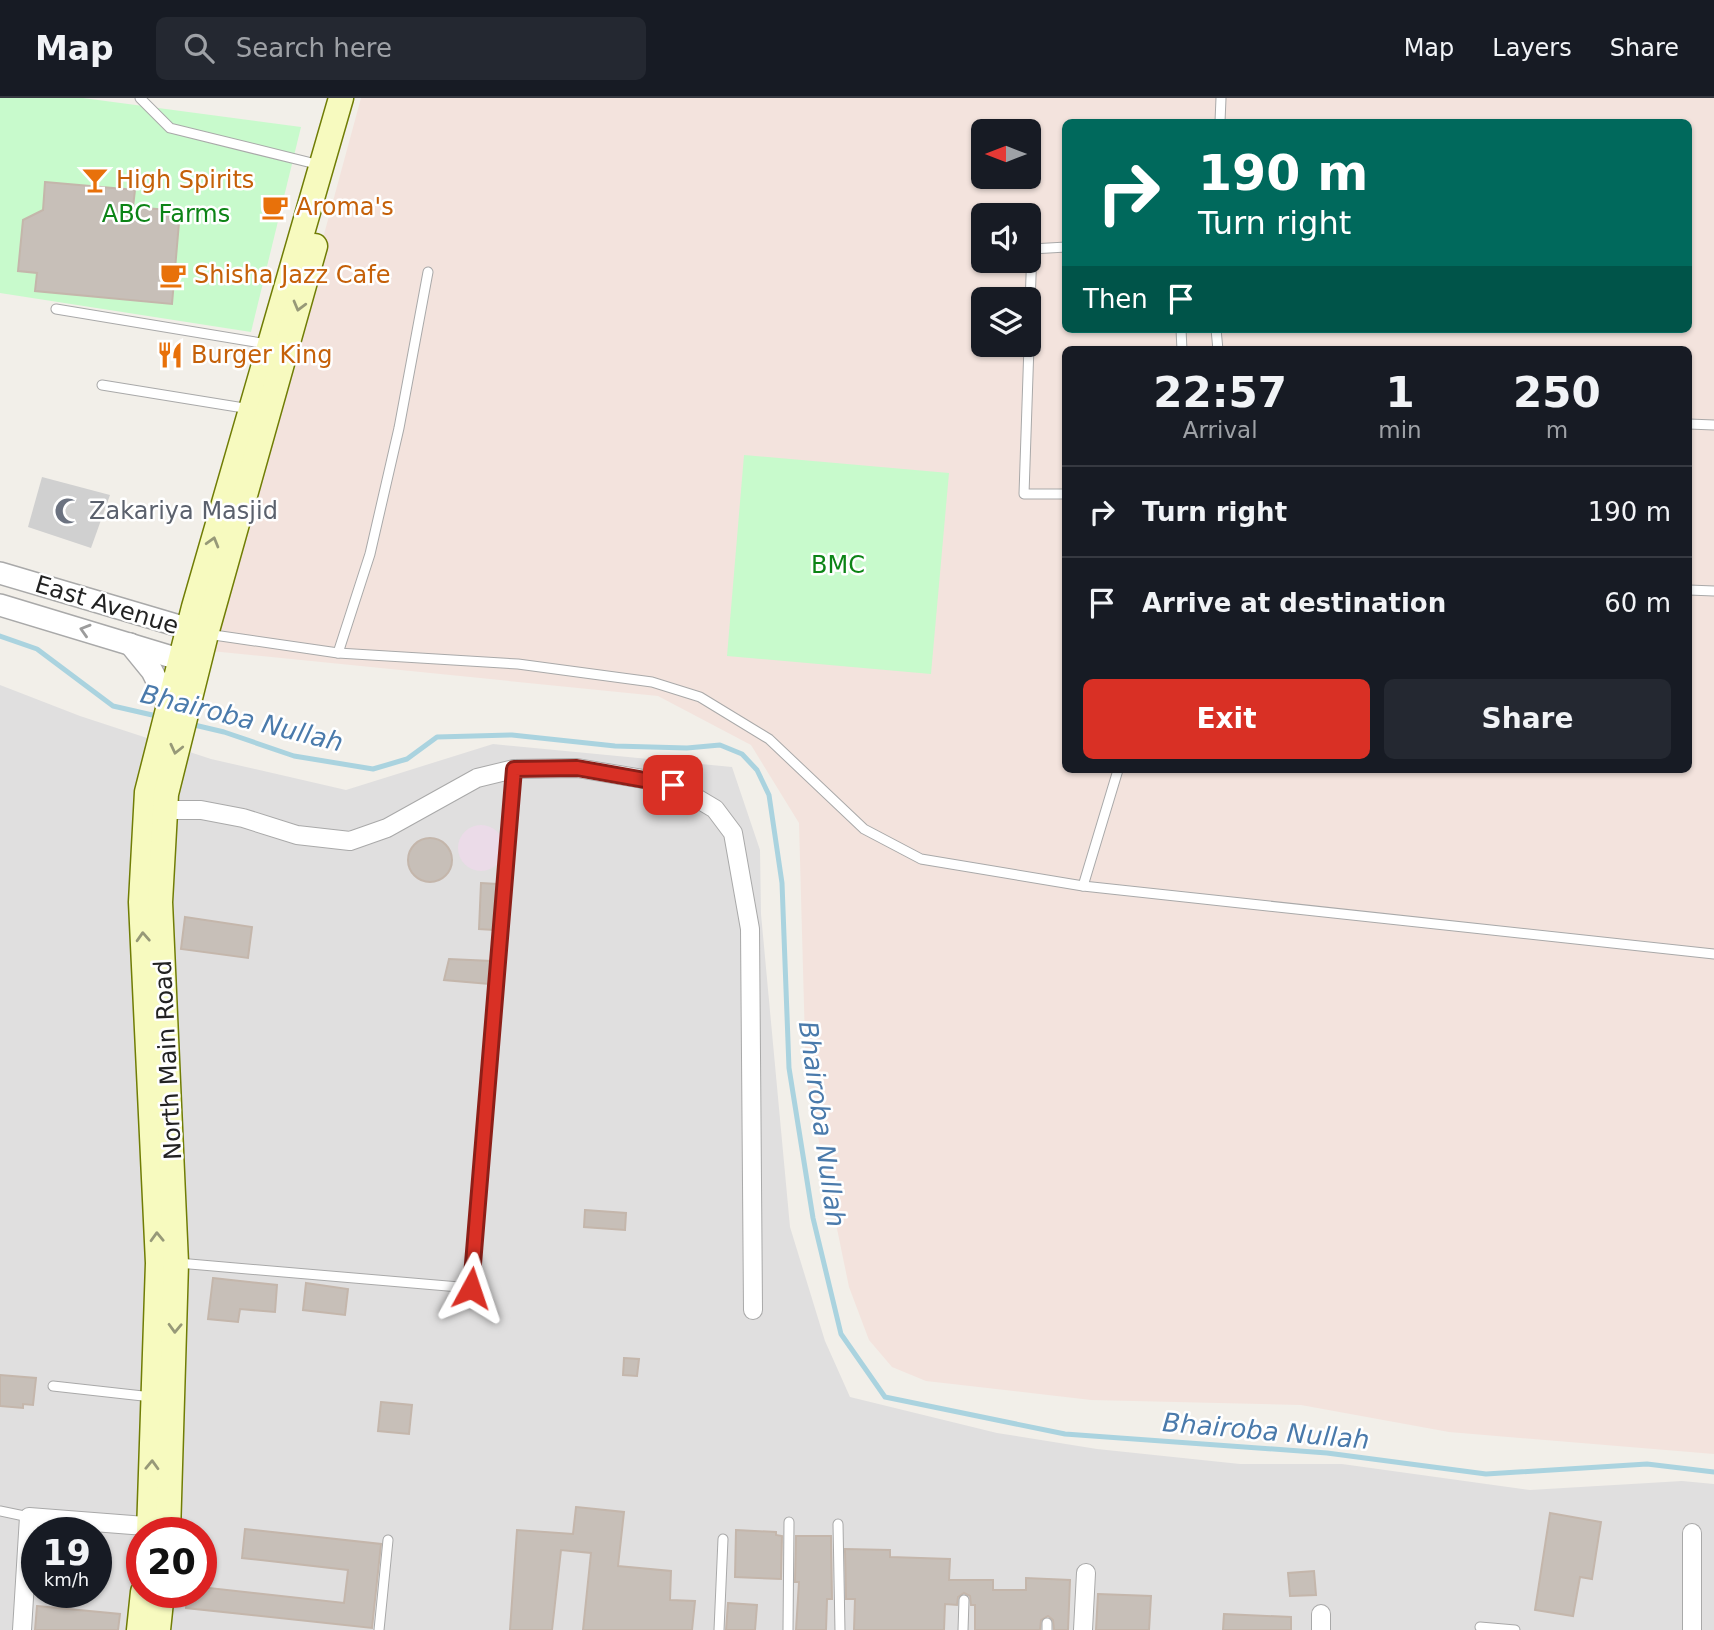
<!DOCTYPE html>
<html lang="en">
<head>
<meta charset="utf-8">
<style>
	body { margin:0; font-family:"DejaVu Sans",sans-serif; background:#242831; color:#f1f3f6; height:100vh; display:flex; flex-direction:column; font-size:26px; white-space:nowrap }
	* { box-sizing:border-box; margin:0 }
	p { font-size:23px; color:#9ea1a6 }
	.icon { flex:none; width:38px; height:38px; fill:none; stroke:currentColor; stroke-width:2; stroke-linecap:round; stroke-linejoin:round }
	.map { position:relative; flex:1; overflow:hidden }
	.details { position:absolute; left:1062px; top:248px; width:630px; height:427px; display:flex; flex-direction:column; background:#171b24; border-radius:10px; box-shadow:0 2px 5px #0004 }
	.details>* { flex:none }
	.banner { position:absolute; left:1062px; top:21px; width:630px; height:214px; border-radius:10px; box-shadow:0 2px 5px #0004; background:#00695c; color:#fff; overflow:hidden }
	.needle { width:46px; rotate:270deg }
	.controls { position:absolute; left:971px; top:21px; display:grid; gap:14px }
	.controls a { display:grid; place-items:center; width:70px; height:70px; border-radius:10px; background:#171b24; box-shadow:0 2px 5px #0004; font-size:35px }
	.speed { position:absolute; left:21px; top:1419px; display:flex; gap:14px; font-size:35px; font-weight:700; text-align:center }
	.speed>* { display:grid; place-content:center; width:91px; height:91px; border-radius:50%; background:#171b24; box-shadow:0 2px 5px #0004; line-height:1 }
	.speed small { font-size:18px; font-weight:400 }
	.speed .limit { border:10px solid #d22; background:#fff; color:#111 }
	.pin { position:absolute; display:grid; place-items:center; width:60px; height:60px; color:#fff; margin:-30px; border-radius:14px; box-shadow:0 4px 10px #0006 }
	.me { position:absolute; width:77px; margin:-38px; rotate:5deg; stroke-linejoin:round; filter:drop-shadow(0 0 5px #0008) }
	.turn { display:flex; align-items:center; gap:24px; height:147px; padding:0 21px; font-size:32px }
	.turn .icon { width:91px; height:91px; stroke-width:2.5 }
	.turn b { display:block; font-size:49px; line-height:60px }
	.then { display:flex; align-items:center; height:66px; padding:0 21px; background:#0003; gap:14px; font-size:26px }
	.eta { display:flex; justify-content:space-evenly; align-items:center; height:119px; text-align:center }
	.eta b { font-size:42px; font-weight:700; line-height:49px }
	.button { display:flex; gap:14px; margin-top:auto; padding:14px 21px }
	.button a { flex:1; height:80px; border-radius:10px; background:#d93025; color:#fff; font-size:28px; font-weight:700; line-height:80px; text-align:center }
	.button a+a { background:#242831; color:#f1f3f6 }
	ul { padding:0; list-style:none }
	li { display:flex; align-items:center; gap:21px; height:91px; padding:0 21px; border-top:2px solid #363941 }
	li div { flex:1 }
	li b { display:block; font-size:26px }
	li em { font-style:normal }
	header { display:flex; align-items:center; gap:42px; box-sizing:border-box; height:98px; padding:0 35px; background:#171b24; border-bottom:2px solid #363941 }
	header strong { font-size:33px }
	nav { display:flex; gap:38px; margin-inline-start:auto; font-size:24px }
	.search { width:490px; height:63px; background:#242831; display:flex; align-items:center; gap:18px; box-sizing:border-box; padding:0 24px; border-radius:10px; color:#9ea1a6; font-size:26px }
	.map>svg:first-child { display:block }
</style>
</head>
<body>
<header>
<strong>Map</strong>
<div class="search"><svg class="icon" aria-label="search" viewBox="0 0 24 24"><circle cx="10" cy="10" r="6"/><path d="M15 15l6 6"/></svg>Search here</div>
<nav><a>Map</a><a>Layers</a><a>Share</a></nav>
</header>
<div class="map">
<svg width="1714" height="1532" viewBox="0 0 1714 1532">
	<rect width="100%" height="100%" fill="#f2efe9"/>
	<path fill="#e0dfdf" fill-rule="evenodd" d="M0 587 80 618 211 661 346 692 493 646 732 669 760 752 761 816 790 1129 825 1243 850 1299 997 1335 1097 1351 1240 1366H1342L1530 1392 1682 1383 1714 1386V1532H0ZM37 1435H96V1494H37ZM142 1435H201V1494H142Z"/>
	<circle fill="#ebdbe8" cx="481" cy="750" r="23"/>
	<polygon fill="#d0d0d0" points="42,379 110,397 91,450 28,429"/>
	<path fill="#f3e3dd" fill-rule="evenodd" d="M361 0H1714V1356L1449 1334 1301 1307 1091 1302 926 1283 892 1269 869 1242 849 1189 806 980 799 725 751 647 658 598 211 553ZM1066 24H1689V231H1066ZM984 33H1029V79H984ZM984 117H1029V163H984ZM984 201H1029V247H984ZM1066 252H1689V672H1066Z"/>
	<g fill="#c8facc">
		<polygon points="0,0 83,0 301,29 251,234 0,195"/>
		<polygon points="744,357 949,375 931,576 727,558"/>
	</g>
	<g fill="none" stroke-linecap="round" stroke-linejoin="round">
		<g stroke="#aad3df" stroke-width="5">
			<polyline points="0,538 37,551 113,608 161,619"/>
			<polyline points="190,626 224,634 294,658 373,671 407,661 437,639 512,637 615,648 687,650 720,647 742,656 757,672 769,697 782,785 789,970 813,1120 841,1236 885,1299 1065,1336 1327,1355 1486,1376 1647,1366 1714,1374"/>
		</g>
	</g>
	<g fill="#c7bfb8" stroke="#c4b6ab" stroke-width="2">
		<polygon points="45,84 135,92 133,109 180,113 172,206 35,193 37,175 18,173 23,122 43,112"/>
		<circle cx="430" cy="762" r="22"/>
		<polygon points="481,785 497,786 494,832 479,831"/>
		<polygon points="185,819 252,829 248,860 181,851"/>
		<polygon points="449,861 491,863 489,886 444,882"/>
		<polygon points="585,1112 626,1115 625,1132 584,1129"/>
		<polygon points="213,1180 277,1187 275,1214 240,1211 238,1224 208,1221"/>
		<polygon points="306,1185 348,1191 345,1217 303,1212"/>
		<polygon points="624,1260 639,1261 637,1278 623,1277"/>
		<polygon points="0,1277 36,1280 33,1307 23,1306 23,1310 0,1308"/>
		<polygon points="381,1304 412,1307 409,1336 378,1333"/>
		<polygon points="576,1409 624,1414 618,1468 671,1473 670,1502 695,1503 692,1532 583,1532 591,1455 561,1452 552,1532 510,1532 517,1432 573,1436"/>
		<polygon points="1550,1415 1601,1424 1592,1481 1580,1479 1573,1518 1535,1512"/>
		<polygon points="245,1431 381,1446 372,1530 186,1510 187,1494 201,1494 201,1489 344,1505 348,1472 242,1460"/>
		<polygon points="736,1432 776,1434 776,1437 782,1438 781,1481 735,1479"/>
		<polygon points="796,1438 831,1438 832,1501 827,1501 826,1532 796,1532 799,1484 795,1484"/>
		<polygon points="845,1451 890,1452 890,1459 950,1461 949,1482 993,1482 993,1492 1026,1492 1026,1480 1070,1482 1068,1532 1054,1532 1053,1522 1048,1518 1041,1522 1040,1532 975,1532 975,1507 971,1507 970,1498 964,1495 958,1499 957,1507 945,1506 944,1532 854,1532 855,1501 846,1501"/>
		<polygon points="1314,1473 1316,1497 1290,1498 1288,1475"/>
		<polygon points="1098,1496 1151,1498 1149,1532 1096,1532"/>
		<polygon points="728,1505 757,1507 755,1532 726,1532"/>
		<polygon points="37,1508 120,1516 118,1532 35,1532"/>
		<polygon points="1224,1516 1291,1519 1291,1532 1223,1532"/>
	</g>
	<g fill="none" stroke-linecap="round" stroke-linejoin="round">
		<g stroke="#a9a9a9" stroke-width="11">
			<g id="service">
				<polyline points="140,0 170,30 320,67"/>
				<polyline points="1220,24 1221,0"/>
				<polyline points="56,211 267,246"/>
				<polyline points="1181,231 1182,252"/>
				<polyline points="1216,231 1218,252"/>
				<polyline points="1029,234 1032,151 1066,149"/>
				<polyline points="1029,247 1024,396 1066,396"/>
				<polyline points="102,287 250,311"/>
				<polyline points="1689,326 1714,327"/>
				<polyline points="1689,492 1714,493"/>
				<polyline points="207,536 338,555 518,566 652,584 700,599 769,641 864,731 921,761 1083,788 1714,856"/>
				<polyline points="338,555 370,456 399,330 428,174"/>
				<polyline points="1083,788 1118,672"/>
				<polyline points="178,1165 471,1190 514,671"/>
				<polyline points="53,1288 152,1299"/>
				<polyline points="0,1413 29,1419"/>
				<polyline points="838,1426 840,1532"/>
				<polyline points="1480,1529 1515,1532"/>
				<polyline points="379,1532 388,1442"/>
				<polyline points="719,1532 723,1441"/>
				<polyline points="788,1532 789,1424"/>
				<polyline points="963,1532 964,1502"/>
				<polyline points="1047,1532 1047,1525"/>
			</g>
		</g>
		<g stroke="#a9a9a9" stroke-width="20">
			<g id="minor">
				<polyline points="165,712 201,712 243,720 297,737 350,743 387,730 477,680 514,671 577,670 673,686 715,711 733,735 750,831 753,1212"/>
				<polyline points="22,1532 29,1419 158,1429"/>
				<polyline points="1083,1532 1086,1475"/>
				<polyline points="1321,1532 1321,1516"/>
				<polyline points="1692,1532 1692,1435"/>
			</g>
		</g>
		<g stroke="#a9a9a9" stroke-width="24">
			<g id="tertiary">
				<polyline points="0,475 203,535"/>
				<polyline points="0,507 195,566"/>
				<polyline points="130,546 152,573 168,605"/>
			</g>
		</g>
		<g stroke="#707d05" stroke-width="27">
			<g id="secondary">
				<polyline points="149,1435 158,1165 141,804 147,694 194,509 341,0"/>
				<polyline points="168,1435 176,1165 160,804 166,696 206,536 315,148"/>
				<polyline points="139,1532 143,1494"/>
				<polyline points="158,1532 162,1494"/>
			</g>
		</g>
		<use href="#service" stroke="#fff" stroke-width="9"/>
		<use href="#minor" stroke="#fff" stroke-width="18"/>
		<use href="#tertiary" stroke="#fff" stroke-width="21"/>
		<use href="#secondary" stroke="#f7fabf" stroke-width="24"/>
	</g>
	<defs><path id="oneway-chevron" d="M-2-3.5L2.5 0L-2 3.5" fill="none" stroke-width="1.6" stroke-linecap="round" stroke-linejoin="round" transform="scale(1.75)"/></defs>
	<g stroke="#979978">
		<use href="#oneway-chevron" transform="translate(299 208) rotate(105)"/>
		<use href="#oneway-chevron" transform="translate(213 444) rotate(-74)"/>
		<use href="#oneway-chevron" transform="translate(176 651) rotate(103)"/>
		<use href="#oneway-chevron" transform="translate(143 839) rotate(-93)"/>
		<use href="#oneway-chevron" transform="translate(157 1139) rotate(-92)"/>
		<use href="#oneway-chevron" transform="translate(175 1230) rotate(92)"/>
		<use href="#oneway-chevron" transform="translate(152 1367) rotate(-88)"/>
	</g>
	<use stroke="#9c9c9c" href="#oneway-chevron" transform="translate(85 532) rotate(-163)"/>
	<g fill="none" stroke-linecap="round" stroke-linejoin="round">
		<g stroke="#8d1f18" stroke-width="18">
			<polyline id="route" points="471,1190 514,671 577,670 673,687"/>
		</g>
		<use href="#route" stroke="#d93025" stroke-width="12"/>
	</g>
	<defs>
		<g id="bar-bare" transform="scale(2.1)"><path d="M-6-5H6L.8 .8V4.5H3.5V6h-7V4.5H-.8V.8Z" fill="#e8710a" stroke="#fff" stroke-width="2.5" paint-order="stroke"/></g>
		<g id="cafe-bare" transform="scale(2.1)"><path d="M-5.5-4.5H6V0H3Q3 3.5 0 3.5H-2.5Q-5.5 3.5-5.5 0ZM3-3.2v2h1.7v-2ZM-6 4.5H4V6H-6Z" fill="#e8710a" stroke="#fff" stroke-width="2.5" paint-order="stroke"/></g>
		<g id="restaurant-bare" transform="scale(2.1)"><path d="M-5-6h1v4h1v-4h1v4h1v-4h1v5L-1.5 .5V6h-2V.5L-5-1ZM5-6V6H3V1.5H1.5Q1.5-4 5-6Z" fill="#e8710a" stroke="#fff" stroke-width="2.5" paint-order="stroke"/></g>
		<g id="mosque-bare" transform="scale(2.1)"><path d="M3.5-4.9A6 6 0 1 0 3.5 4.9A5 5 0 1 1 3.5-4.9Z" fill="#6b7280" stroke="#fff" stroke-width="2.5" paint-order="stroke"/></g>
	</defs>
	<g fill-rule="evenodd">
		<use href="#bar-bare" x="95" y="82"/>
		<use href="#cafe-bare" x="275" y="109"/>
		<use href="#cafe-bare" x="173" y="177"/>
		<use href="#restaurant-bare" x="170" y="257"/>
		<use href="#mosque-bare" x="68" y="413"/>
	</g>
	<g text-anchor="middle" stroke-width="5" stroke-linejoin="round" paint-order="stroke">
		<g font-size="24" fill="#c56008" stroke="#fff" text-anchor="start">
			<text x="116" y="90">High Spirits</text>
			<text x="296" y="117">Aroma's</text>
			<text x="194" y="185">Shisha Jazz Cafe</text>
			<text x="191" y="265">Burger King</text>
		</g>
		<g font-size="24" fill="#0c8416" stroke="#fff">
			<text x="166" y="124">ABC Farms</text>
			<text x="838" y="475">BMC</text>
		</g>
		<g font-size="24" fill="#5b616d" stroke="#fff" text-anchor="start">
			<text x="89" y="421">Zakariya Masjid</text>
		</g>
		<g font-size="24" fill="#222" stroke="#fff">
			<text transform="translate(107 507) rotate(17)" y="8">East Avenue</text>
			<text transform="translate(168 962) rotate(-93)" y="8">North Main Road</text>
		</g>
		<g font-size="26" font-style="italic" fill="#4a7aab" stroke="#fff">
			<text transform="translate(242 620) rotate(14)" y="9">Bhairoba Nullah</text>
			<text transform="translate(822 1026) rotate(82)" y="9">Bhairoba Nullah</text>
			<text transform="translate(1266 1333) rotate(5)" y="9">Bhairoba Nullah</text>
		</g>
	</g>
</svg>
<div class="controls">
<a><svg class="needle" viewBox="-14 -14 28 28"><path d="M0-13l5 13h-10z" fill="#e53935"/><path d="M0 13l5-13h-10z" fill="#9ea1a6"/></svg></a>
<a><svg class="icon" aria-label="sound" viewBox="0 0 24 24"><path d="M4 9h4l5-4v14l-5-4H4zM17 9q2 3 0 6"/></svg></a>
<a><svg class="icon" aria-label="layers" viewBox="0 0 24 24"><path d="M12 4l9 5-9 5-9-5zM3 14l9 5 9-5"/></svg></a>
</div>
<div class="speed"><div>19<small>km/h</small></div><div class="limit">20</div></div>
<div class="pin" style="left:673px;top:687px;background:#d93025"><svg class="icon" aria-label="arrive" viewBox="0 0 24 24"><path d="M6 21V4h12l-3 4 3 4H6"/></svg></div>
<svg class="me" style="left:471px;top:1190px" viewBox="-20 -20 40 40"><path d="M0-17L14 15 0 8-14 15z" fill="#d93025" stroke="#fff" stroke-width="4"/></svg>
<div class="banner">
<div class="turn"><svg class="icon" aria-label="right" viewBox="0 0 24 24"><path d="M7 20v-9h11M14 6l5 5-5 5"/></svg><div><b>190 m</b>Turn right</div></div>
<div class="then">Then<svg class="icon" aria-label="arrive" viewBox="0 0 24 24"><path d="M6 21V4h12l-3 4 3 4H6"/></svg></div>
</div>
<section class="details">
<div class="eta">
<div><b>22:57</b><p>Arrival</p></div>
<div><b>1</b><p>min</p></div>
<div><b>250</b><p>m</p></div>
</div>
<ul>
<li><svg class="icon" aria-label="right" viewBox="0 0 24 24"><path d="M7 20v-9h11M14 6l5 5-5 5"/></svg><div><b>Turn right</b></div><em>190 m</em></li>
<li><svg class="icon" aria-label="arrive" viewBox="0 0 24 24"><path d="M6 21V4h12l-3 4 3 4H6"/></svg><div><b>Arrive at destination</b></div><em>60 m</em></li>
</ul>
<div class="button"><a>Exit</a><a>Share</a></div>
</section>
</div>
</body>
</html>
